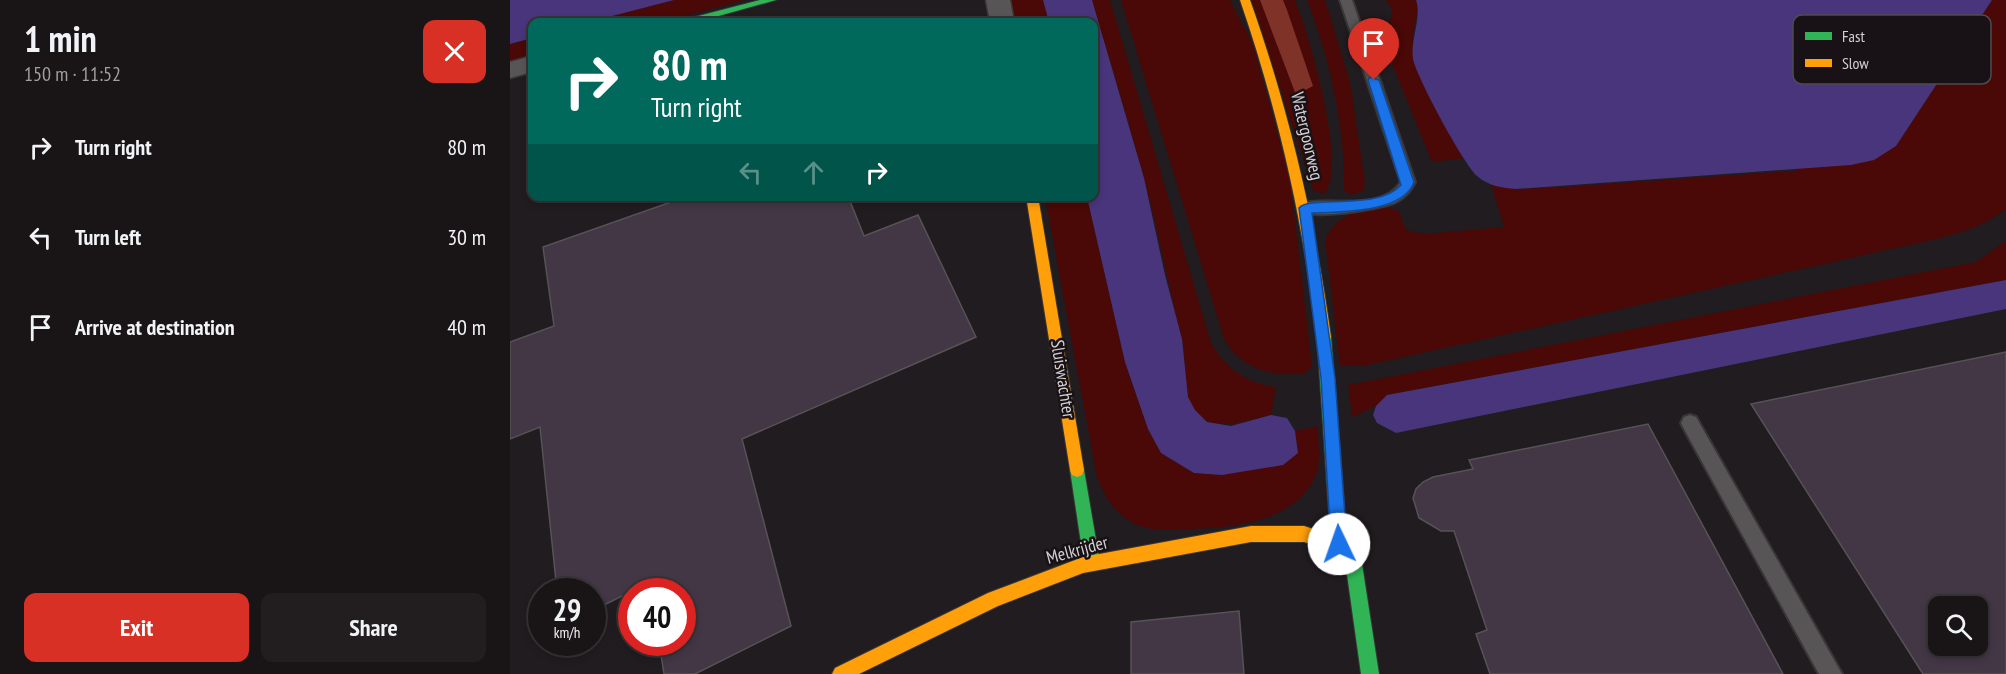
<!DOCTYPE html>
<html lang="en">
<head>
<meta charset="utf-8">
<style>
	body { margin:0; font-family:"PT Sans Narrow",sans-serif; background:#221e20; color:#f1f3f6; height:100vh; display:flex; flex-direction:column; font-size:22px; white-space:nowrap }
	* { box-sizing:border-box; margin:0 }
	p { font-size:20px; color:#9f9fa1 }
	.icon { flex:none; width:33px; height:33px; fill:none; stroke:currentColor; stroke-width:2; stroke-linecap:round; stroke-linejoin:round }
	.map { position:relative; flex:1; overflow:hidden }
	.sheet { display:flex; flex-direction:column; background:#191517; width:510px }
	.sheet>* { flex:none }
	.guide { position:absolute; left:18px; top:18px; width:570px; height:183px; border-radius:12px; box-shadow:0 3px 9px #0003,0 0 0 2px #373436; background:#00695c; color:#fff; overflow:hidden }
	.buttons { position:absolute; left:1418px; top:596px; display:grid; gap:12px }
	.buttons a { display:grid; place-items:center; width:60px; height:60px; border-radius:12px; background:#191517; box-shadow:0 3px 9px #0003,0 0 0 2px #373436; font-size:30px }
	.speed { position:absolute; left:18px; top:578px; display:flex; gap:12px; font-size:30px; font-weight:700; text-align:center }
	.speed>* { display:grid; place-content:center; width:78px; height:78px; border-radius:50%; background:#191517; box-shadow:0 3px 9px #0003,0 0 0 2px #373436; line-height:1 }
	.speed small { font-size:15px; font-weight:400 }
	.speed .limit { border:9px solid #d22; background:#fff; color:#111 }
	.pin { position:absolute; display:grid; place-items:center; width:51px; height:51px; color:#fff; margin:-62px -26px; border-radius:50% 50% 50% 0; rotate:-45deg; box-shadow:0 0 6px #0007 }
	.pin .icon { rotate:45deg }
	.me { position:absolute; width:66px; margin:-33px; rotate:357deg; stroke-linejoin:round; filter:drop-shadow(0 0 4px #0008) }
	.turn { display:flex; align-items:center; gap:21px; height:126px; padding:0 24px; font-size:27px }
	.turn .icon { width:78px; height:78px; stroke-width:2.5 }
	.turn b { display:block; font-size:42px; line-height:51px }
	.lanes { display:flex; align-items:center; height:57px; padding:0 24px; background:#0003; justify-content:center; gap:30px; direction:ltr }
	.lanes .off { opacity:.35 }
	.round { display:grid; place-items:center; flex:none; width:63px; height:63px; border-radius:12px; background:#221e20 }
	.head { display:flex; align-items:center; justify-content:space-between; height:102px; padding:0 24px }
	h1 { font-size:36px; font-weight:700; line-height:45px }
	.action { display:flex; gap:12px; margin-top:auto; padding:12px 24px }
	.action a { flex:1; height:69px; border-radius:12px; background:#d93025; color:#fff; font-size:24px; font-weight:700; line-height:69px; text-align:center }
	.action a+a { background:#221e20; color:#f1f3f6 }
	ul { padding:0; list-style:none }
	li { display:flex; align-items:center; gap:18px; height:90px; padding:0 24px }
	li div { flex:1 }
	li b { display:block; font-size:22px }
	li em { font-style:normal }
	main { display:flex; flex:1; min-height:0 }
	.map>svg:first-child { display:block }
</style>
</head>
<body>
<main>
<section class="sheet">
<div class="head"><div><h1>1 min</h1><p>150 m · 11:52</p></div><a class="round" style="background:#d93025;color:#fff"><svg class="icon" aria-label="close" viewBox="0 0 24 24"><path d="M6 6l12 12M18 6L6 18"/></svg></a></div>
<ul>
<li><svg class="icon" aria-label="right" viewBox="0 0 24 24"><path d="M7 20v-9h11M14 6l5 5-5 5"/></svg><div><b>Turn right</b></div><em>80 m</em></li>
<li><svg class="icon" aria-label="left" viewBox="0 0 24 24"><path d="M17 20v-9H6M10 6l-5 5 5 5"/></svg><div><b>Turn left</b></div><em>30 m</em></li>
<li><svg class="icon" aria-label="arrive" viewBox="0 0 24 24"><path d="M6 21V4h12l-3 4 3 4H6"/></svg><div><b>Arrive at destination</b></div><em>40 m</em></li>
</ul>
<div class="action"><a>Exit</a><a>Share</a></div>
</section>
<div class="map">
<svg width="1496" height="674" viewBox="0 0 1496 674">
	<rect width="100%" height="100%" fill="#211c1f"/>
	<g fill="#4a0906">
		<polygon points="164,0 234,0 152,22 79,22"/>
		<polygon points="499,0 533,0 539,22 503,22"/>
		<path d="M582 0H600L701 343C715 368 737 384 766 387L761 415C737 420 704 435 685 411 670 391 678 358 671 335 657 282 648 228 633 175 617 117 599 58 582 0Z"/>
		<path d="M611 0H720L743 45 780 179 802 366 794 374C761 376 732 370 714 339Z"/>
		<path d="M742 0H750L786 94 792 56 773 0H785C798 32 839 168 814 194L803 190Z"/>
		<path d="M797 0H815L840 82 855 182 853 191 840 195 834 190C835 125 820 61 797 0Z"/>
		<polygon points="876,0 906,0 908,8 902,38 933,123 954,158 922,162 876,49 882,9"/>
		<path d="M1482 0H1496V209C1461 237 1407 242 1364 253L853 366 830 365 815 240C826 212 862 203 888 210L896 230 913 234 994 227 981 184 1006 189 1040 188 1285 171 1444 55Z"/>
		<polygon points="22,38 22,58 0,65 0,44"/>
		<path d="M535 197H577L615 362 638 429 651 453 684 473 712 475 773 465 788 453 785 431 808 426C808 439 811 460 807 472 788 523 721 528 676 529 657 530 640 532 623 523 603 512 595 497 587 477Z"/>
		<polygon points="1496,241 1496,280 877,395 866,406 842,417 838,385 1466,262"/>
	</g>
	<polygon fill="#7e3228" points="750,0 773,0 777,10 803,86 786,95"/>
	<g fill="#48357b">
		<polygon points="0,0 164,0 79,22 22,22 22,38 0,44"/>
		<polygon points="533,0 582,0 634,178 655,275 672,339 678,397 685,410 697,422 721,426 761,415 777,418 785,431 788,453 773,465 712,475 684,473 651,453 638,429 615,362 577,197 584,196 584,22 539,22"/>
		<path d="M906 0H1482L1386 146 1364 160 1341 165 1006 189C993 188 978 186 967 176 953 163 907 78 903 59 900 40 912 17 906 0Z"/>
		<polygon points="1496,280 1496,309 886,433 867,423 863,415 866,406 877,395"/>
	</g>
	<g fill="#433645" stroke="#565356" stroke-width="1.5" fill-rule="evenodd">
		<polygon points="178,196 338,196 354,236 408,215 466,337 232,439 281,626 185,674 154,674 149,642 172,642 172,591 122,591 82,611 82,591 47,591 30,427 0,439 0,342 44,326 33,247"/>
		<path d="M1496 352V674H1413L1241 404ZM1428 606H1467V645H1428Z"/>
		<polygon points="1138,424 1273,674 980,674 966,634 977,630 944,531 931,531 909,518 903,498 906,489 913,482 923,477 963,469 959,460"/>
		<polygon points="729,611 734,674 621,674 621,622"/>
	</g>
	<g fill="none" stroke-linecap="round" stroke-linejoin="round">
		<g stroke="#393638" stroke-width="4">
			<g id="lane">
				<path d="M830 0H842L905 182C900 191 896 197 886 202 871 209 796 222 788 208L790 204C820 195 870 214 891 182Z"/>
				<polygon points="1180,415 1186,417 1332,674 1309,674 1174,429 1171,423 1174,417"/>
			</g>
		</g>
		<g stroke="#393638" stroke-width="3">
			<g id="street">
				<polygon points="476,0 500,0 504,22 480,22"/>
				<polygon points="22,56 22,72 0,78 0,62"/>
			</g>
		</g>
		<g stroke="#393638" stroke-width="2">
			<g id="fast">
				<polygon points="250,0 266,0 187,22 172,22 173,20"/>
				<polygon points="814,331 819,333 821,337 837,541 852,564 869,674 851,674 836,567 821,544 807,337 809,333"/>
				<polygon points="567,463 572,465 574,470 590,563 588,569 582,571 576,569 574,563 560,470 562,465"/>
			</g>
		</g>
		<g stroke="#393638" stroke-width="2">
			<g id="slow">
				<path d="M730 0H740C779 110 805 221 821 337L819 341H809L807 337C793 221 768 110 730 0Z"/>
				<polygon points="516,196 528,196 574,470 572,475 567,477 562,475 560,470"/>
				<polygon points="741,526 794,526 835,539 837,544 835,549 829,552 794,542 741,542 573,573 488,606 349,674 322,674 325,668 478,593 573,557"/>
			</g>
		</g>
		<use href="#lane" fill="#575556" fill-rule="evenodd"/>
		<use href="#street" fill="#575556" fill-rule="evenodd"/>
		<use href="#fast" fill="#30b455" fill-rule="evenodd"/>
		<use href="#slow" fill="#ff9f0a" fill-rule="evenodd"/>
	</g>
	<path fill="#1a73e8" stroke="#114b97" stroke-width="1.5" d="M860 77 869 80 904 182C894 213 828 212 802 213L825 378 837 544 835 549 829 552 824 549 821 544 811 378 789 208C799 195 869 211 891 185L858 80Z"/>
	<g text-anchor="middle" stroke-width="5" stroke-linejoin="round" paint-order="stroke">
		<g font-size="18" fill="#d4d0d2" stroke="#181216">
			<text transform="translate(797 136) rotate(77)" y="6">Watergoorweg</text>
			<text transform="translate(553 379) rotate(81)" y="6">Sluiswachter</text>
			<text transform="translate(567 550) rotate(-15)" y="6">Melkrijder</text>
		</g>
	</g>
	<rect x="1283" y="15" width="198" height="69" rx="9" fill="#181216" stroke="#504b4e" stroke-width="1.5"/>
	<rect x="1295" y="32" width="27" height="8" fill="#30b455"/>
	<rect x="1295" y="59" width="27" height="8" fill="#ff9f0a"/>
	<g font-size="16" fill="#d4d0d2">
		<text x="1332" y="42">Fast</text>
		<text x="1332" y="69">Slow</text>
	</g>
</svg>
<div class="buttons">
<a><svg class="icon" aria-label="search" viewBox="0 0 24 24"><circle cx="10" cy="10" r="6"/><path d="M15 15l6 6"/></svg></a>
</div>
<div class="speed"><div>29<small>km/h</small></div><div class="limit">40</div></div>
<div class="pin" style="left:864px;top:80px;background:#d93025"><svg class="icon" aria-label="arrive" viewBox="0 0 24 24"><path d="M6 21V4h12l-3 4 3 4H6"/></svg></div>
<svg class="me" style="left:829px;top:544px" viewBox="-20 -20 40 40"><circle r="19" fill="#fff"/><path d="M0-13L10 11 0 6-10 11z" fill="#1a73e8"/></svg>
<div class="guide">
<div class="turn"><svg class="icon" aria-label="right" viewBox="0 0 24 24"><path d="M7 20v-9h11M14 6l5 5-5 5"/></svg><div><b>80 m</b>Turn right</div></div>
<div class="lanes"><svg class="icon off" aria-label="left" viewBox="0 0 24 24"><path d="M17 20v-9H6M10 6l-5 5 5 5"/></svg><svg class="icon off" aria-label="ahead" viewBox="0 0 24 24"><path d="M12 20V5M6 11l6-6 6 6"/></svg><svg class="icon" aria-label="right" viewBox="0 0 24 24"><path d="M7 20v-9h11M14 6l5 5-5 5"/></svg></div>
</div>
</div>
</main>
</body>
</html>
